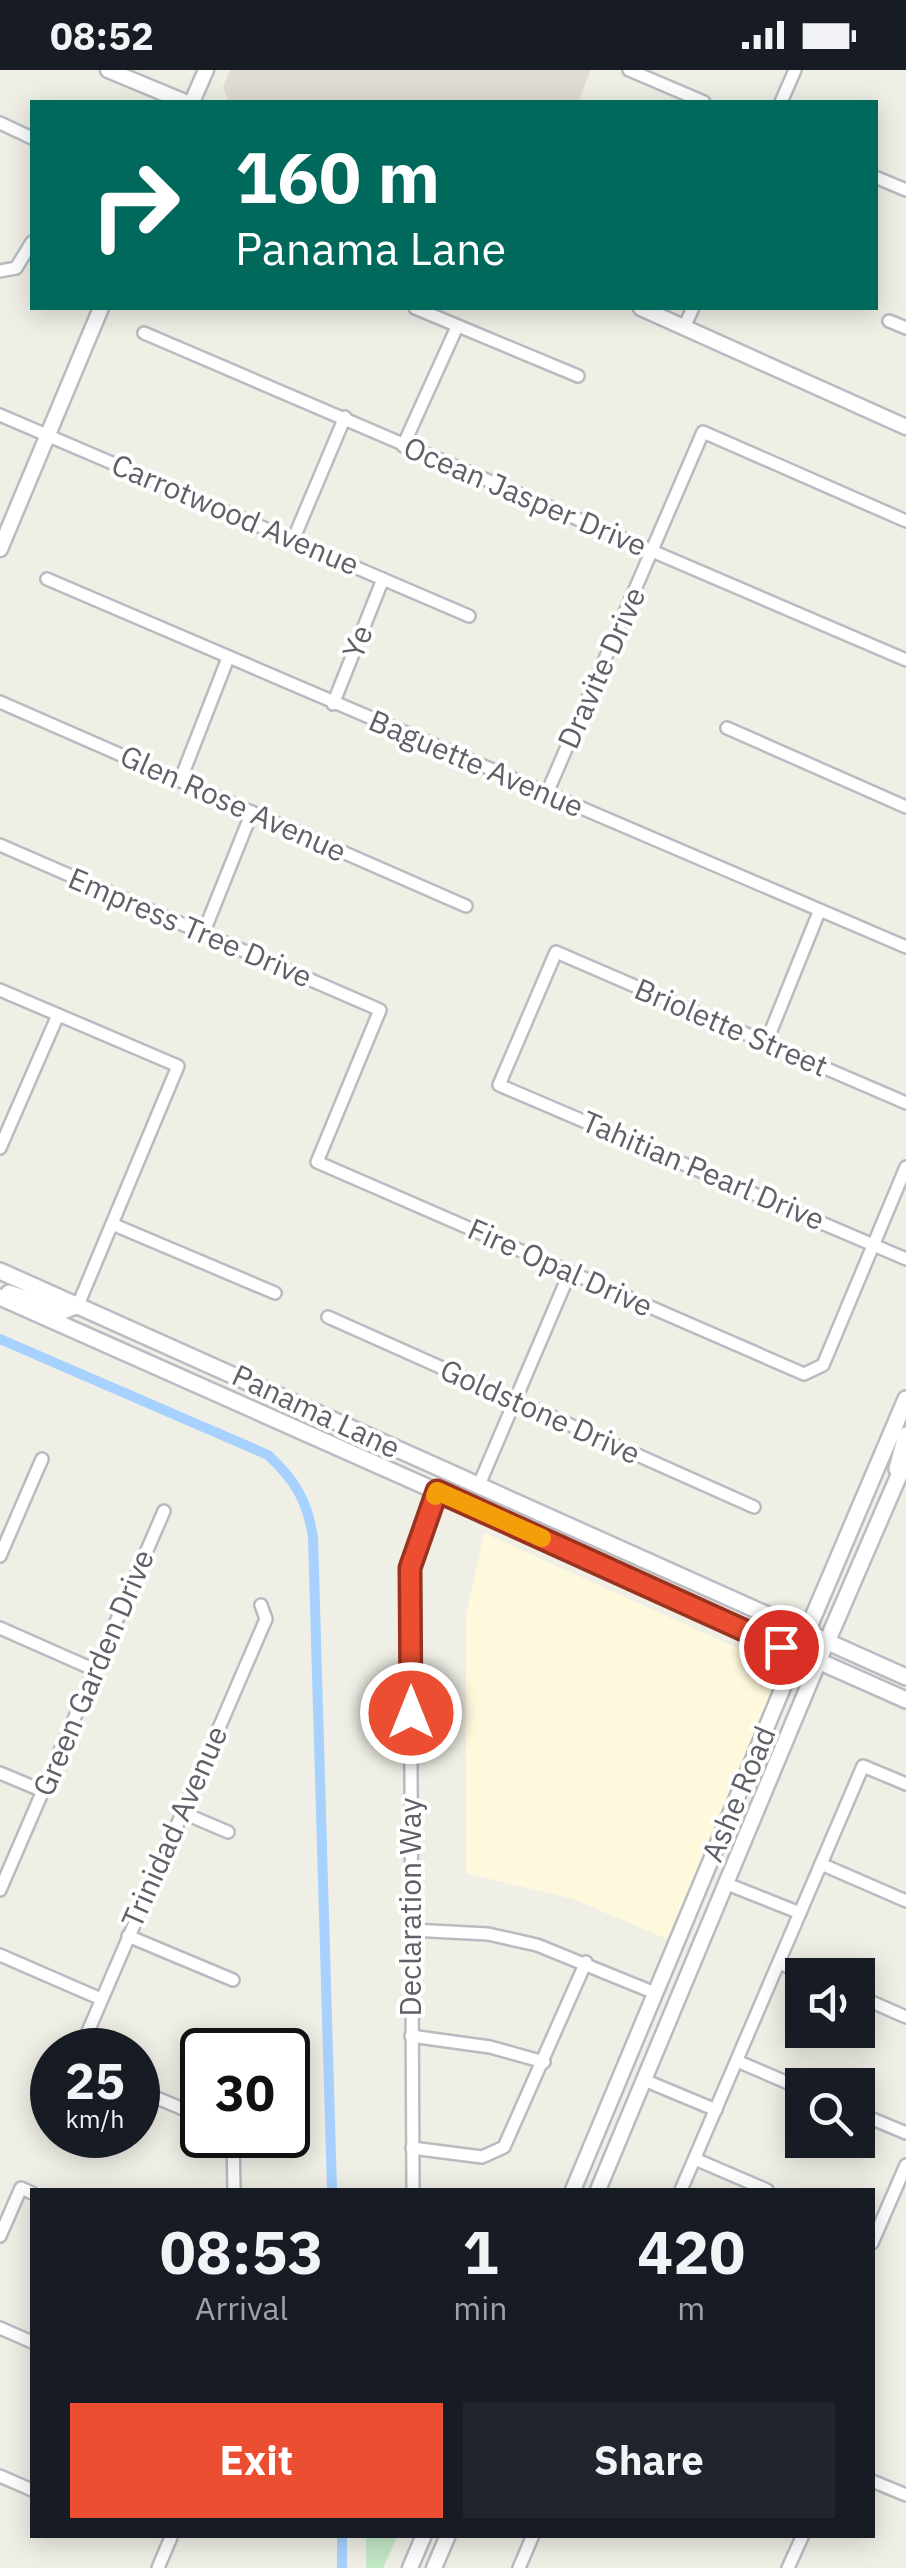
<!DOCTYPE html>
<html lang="en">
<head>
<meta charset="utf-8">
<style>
	body { margin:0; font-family:"IBM Plex Sans",sans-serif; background:#20242c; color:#f1f3f6; height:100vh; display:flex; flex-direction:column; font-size:38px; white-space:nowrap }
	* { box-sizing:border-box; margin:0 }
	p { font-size:32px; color:#9ea1a6 }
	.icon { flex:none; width:55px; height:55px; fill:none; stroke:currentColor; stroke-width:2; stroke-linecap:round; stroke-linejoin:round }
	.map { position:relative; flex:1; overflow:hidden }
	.sheet { position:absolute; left:30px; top:2118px; width:845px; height:350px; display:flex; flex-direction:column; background:#171b24; border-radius:0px; box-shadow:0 5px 25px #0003 }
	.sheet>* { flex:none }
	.guide { position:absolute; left:30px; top:30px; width:848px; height:210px; border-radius:0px; box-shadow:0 5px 25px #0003; background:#00695c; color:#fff; overflow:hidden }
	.buttons { position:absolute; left:785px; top:1888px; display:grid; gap:20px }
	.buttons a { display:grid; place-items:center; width:90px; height:90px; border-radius:0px; background:#171b24; box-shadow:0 5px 25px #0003; font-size:50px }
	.speed { position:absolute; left:30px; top:1958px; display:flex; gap:20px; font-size:50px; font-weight:700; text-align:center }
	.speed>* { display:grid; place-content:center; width:130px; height:130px; border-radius:50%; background:#171b24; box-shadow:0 5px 25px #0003; line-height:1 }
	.speed small { font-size:25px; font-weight:400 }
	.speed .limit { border:5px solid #111; border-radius:15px; background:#fff; color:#111 }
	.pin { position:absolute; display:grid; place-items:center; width:85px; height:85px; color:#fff; margin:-42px; border:5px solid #fff; border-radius:50%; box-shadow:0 2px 10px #0007 }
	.me { position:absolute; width:110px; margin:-55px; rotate:0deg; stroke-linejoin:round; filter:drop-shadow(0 0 8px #0008) }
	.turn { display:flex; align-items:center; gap:35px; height:210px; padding:0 40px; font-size:45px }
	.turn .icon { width:130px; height:130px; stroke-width:2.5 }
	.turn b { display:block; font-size:70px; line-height:85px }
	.eta { display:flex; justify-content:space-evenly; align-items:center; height:170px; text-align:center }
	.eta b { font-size:60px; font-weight:700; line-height:70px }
	.primary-button { display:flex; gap:20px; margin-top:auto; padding:20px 40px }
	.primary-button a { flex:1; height:115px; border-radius:0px; background:#ec4e31; color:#fff; font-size:40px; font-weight:700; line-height:115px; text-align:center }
	.primary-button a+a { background:#20242c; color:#f1f3f6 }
	.status { display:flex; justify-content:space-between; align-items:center; height:70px; padding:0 50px; background:#171b24; direction:ltr }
	.status svg { height:28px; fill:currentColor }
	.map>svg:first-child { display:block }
</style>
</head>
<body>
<div class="status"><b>08:52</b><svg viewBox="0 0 49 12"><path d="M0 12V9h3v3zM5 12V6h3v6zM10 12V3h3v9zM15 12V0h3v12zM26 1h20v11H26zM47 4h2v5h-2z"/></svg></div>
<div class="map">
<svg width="906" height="2498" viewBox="0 0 906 2498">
	<rect width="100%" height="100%" fill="#f0efe6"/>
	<polygon fill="#fef9dd" points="484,1463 772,1594 780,1612 667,1869 573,1829 466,1803 466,1546"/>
	<polygon fill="#e0ded4" points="230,0 591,0 578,32 229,32 223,17"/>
	<polygon fill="#c3e8c6" points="366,2465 398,2465 383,2498 366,2498"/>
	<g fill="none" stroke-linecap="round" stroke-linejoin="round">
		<g stroke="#a7d2ff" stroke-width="10">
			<path d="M0 1269 268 1385C295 1410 307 1430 313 1467L332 2120"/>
			<polyline points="342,2465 342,2498"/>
		</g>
		<g stroke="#b8bbc0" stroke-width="16">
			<g id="minor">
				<polyline points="629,0 704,32"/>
				<polyline points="781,32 795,0"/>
				<polyline points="0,53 32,68"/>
				<polyline points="875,107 906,120"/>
				<polyline points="0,201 16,198 32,172"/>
				<polyline points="415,238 578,306"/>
				<polyline points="889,251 906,258"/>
				<polyline points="684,257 693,238"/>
				<polyline points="144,263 906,590"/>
				<polyline points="0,345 469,546"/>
				<polyline points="403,376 457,257"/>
				<polyline points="293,470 345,347"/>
				<polyline points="47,509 906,877"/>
				<polyline points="0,632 466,836"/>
				<polyline points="333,634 383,509"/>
				<polyline points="727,658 906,737"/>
				<polyline points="180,711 228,588"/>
				<polyline points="547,723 703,362 906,451"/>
				<polyline points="0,775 380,940 317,1092 804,1304 823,1295 906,1097"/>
				<polyline points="203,864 252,742"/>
				<polyline points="0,920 178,996 78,1235"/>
				<polyline points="766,973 819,842"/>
				<polyline points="906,1033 556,882 499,1015 906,1189"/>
				<polyline points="0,1078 58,945"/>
				<polyline points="112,1154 275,1223"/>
				<polyline points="328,1247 754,1437"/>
				<polyline points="478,1417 570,1202"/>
				<polyline points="0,1486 42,1389"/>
				<polyline points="0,1558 95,1600"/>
				<polyline points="0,1703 43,1721"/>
				<polyline points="181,1742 228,1762"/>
				<polyline points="821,1794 906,1831"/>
				<polyline points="727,1814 800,1843"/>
				<polyline points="0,1820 164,1441"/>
				<polyline points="411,1860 488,1864 537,1875 655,1923"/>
				<polyline points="128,1866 233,1910"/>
				<polyline points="0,1885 101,1929"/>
				<polyline points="779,1893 808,1905"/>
				<polyline points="858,1926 906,1947"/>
				<polyline points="411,1966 490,1977 544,1992"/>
				<polyline points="80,1980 266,1549 261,1535"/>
				<polyline points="737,1991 802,2019"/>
				<polyline points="644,2010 716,2040"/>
				<polyline points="138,2020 202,2047"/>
				<polyline points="858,2043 906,2063"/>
				<polyline points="233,2065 234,2120"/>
				<polyline points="412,2078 482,2087 504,2077 586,1892"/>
				<polyline points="695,2089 767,2120"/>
				<polyline points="413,2120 410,1498 437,1421"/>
				<polyline points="681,2120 863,1696 906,1714"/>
				<polyline points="0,2166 21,2118 32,2123"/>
				<polyline points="872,2173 906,2095"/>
				<polyline points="0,2258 32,2272"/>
				<polyline points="0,2406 32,2420"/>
				<polyline points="872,2411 906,2425"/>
				<polyline points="158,2498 172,2465"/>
				<polyline points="519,2498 533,2465"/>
				<polyline points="788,2498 803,2465"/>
			</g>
		</g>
		<g stroke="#b8bbc0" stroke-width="19">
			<g id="tertiary">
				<polyline points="108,0 185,32"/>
				<polyline points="192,32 206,0"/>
				<polyline points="641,238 906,357"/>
				<polyline points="0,479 101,238"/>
				<polyline points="573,2120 797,1584"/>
				<polyline points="598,2120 823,1581"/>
				<polyline points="410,2498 424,2465"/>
				<polyline points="434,2498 448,2465"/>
			</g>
		</g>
		<g stroke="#b9bcc2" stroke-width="20">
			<g id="secondary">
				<polyline points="0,1201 906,1607"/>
				<polyline points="9,1223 63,1241 78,1235"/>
				<polyline points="0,1227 906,1630"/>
				<polyline points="897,1399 906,1365"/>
				<polyline points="802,1573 906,1329"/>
				<polyline points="826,1574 906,1389"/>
			</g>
		</g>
		<use href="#minor" stroke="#fff" stroke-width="11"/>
		<use href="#tertiary" stroke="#fff" stroke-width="14"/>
		<use href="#secondary" stroke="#fff" stroke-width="15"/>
	</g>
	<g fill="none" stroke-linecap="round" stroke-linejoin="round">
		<g stroke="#993320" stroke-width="25">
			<polyline id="route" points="411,1643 410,1498 437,1421 781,1577"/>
		</g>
		<use href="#route" stroke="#ec4e31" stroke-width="18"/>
		<polyline stroke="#f59e0b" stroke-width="18" points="435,1426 437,1421 542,1468"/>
	</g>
	<g text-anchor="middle" stroke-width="8" stroke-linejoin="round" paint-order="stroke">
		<g font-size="30" fill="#5e6167" stroke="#fff">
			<text transform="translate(525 427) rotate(23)" y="10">Ocean Jasper Drive</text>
			<text transform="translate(235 445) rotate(23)" y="10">Carrotwood Avenue</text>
			<text transform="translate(358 572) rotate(-68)" y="10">Ye</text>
			<text transform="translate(602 598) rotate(-66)" y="10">Dravite Drive</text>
			<text transform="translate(476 694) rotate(23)" y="10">Baguette Avenue</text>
			<text transform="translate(233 734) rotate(24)" y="10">Glen Rose Avenue</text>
			<text transform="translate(190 858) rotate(23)" y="10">Empress Tree Drive</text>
			<text transform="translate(731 958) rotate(23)" y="10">Briolette Street</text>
			<text transform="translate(703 1101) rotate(23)" y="10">Tahitian Pearl Drive</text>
			<text transform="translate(560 1198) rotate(24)" y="10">Fire Opal Drive</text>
			<text transform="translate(316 1342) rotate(25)" y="10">Panama Lane</text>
			<text transform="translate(540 1342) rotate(24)" y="10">Goldstone Drive</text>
			<text transform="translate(94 1603) rotate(-67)" y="10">Green Garden Drive</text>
			<text transform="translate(739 1724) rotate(-67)" y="10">Ashe Road</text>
			<text transform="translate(175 1757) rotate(-66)" y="10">Trinidad Avenue</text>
			<text transform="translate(411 1837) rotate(-90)" y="10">Declaration Way</text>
		</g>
	</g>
</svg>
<div class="buttons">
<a><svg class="icon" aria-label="sound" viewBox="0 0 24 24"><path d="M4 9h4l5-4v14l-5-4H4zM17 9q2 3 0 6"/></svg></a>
<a><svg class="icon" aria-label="search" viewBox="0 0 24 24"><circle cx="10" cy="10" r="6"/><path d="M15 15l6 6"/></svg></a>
</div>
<div class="speed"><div>25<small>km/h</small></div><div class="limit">30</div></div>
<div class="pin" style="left:781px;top:1577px;background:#d93025"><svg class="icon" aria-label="arrive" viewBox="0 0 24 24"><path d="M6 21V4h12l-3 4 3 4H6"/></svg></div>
<svg class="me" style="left:411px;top:1643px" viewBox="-20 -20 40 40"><circle r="17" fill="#ec4e31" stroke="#fff" stroke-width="3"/><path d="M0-11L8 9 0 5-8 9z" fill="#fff"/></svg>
<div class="guide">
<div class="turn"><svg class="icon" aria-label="right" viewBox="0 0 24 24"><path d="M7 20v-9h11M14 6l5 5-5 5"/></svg><div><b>160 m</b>Panama Lane</div></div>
</div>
<section class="sheet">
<div class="eta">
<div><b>08:53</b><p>Arrival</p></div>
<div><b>1</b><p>min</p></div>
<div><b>420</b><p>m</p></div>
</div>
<div class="primary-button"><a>Exit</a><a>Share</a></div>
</section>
</div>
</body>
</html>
